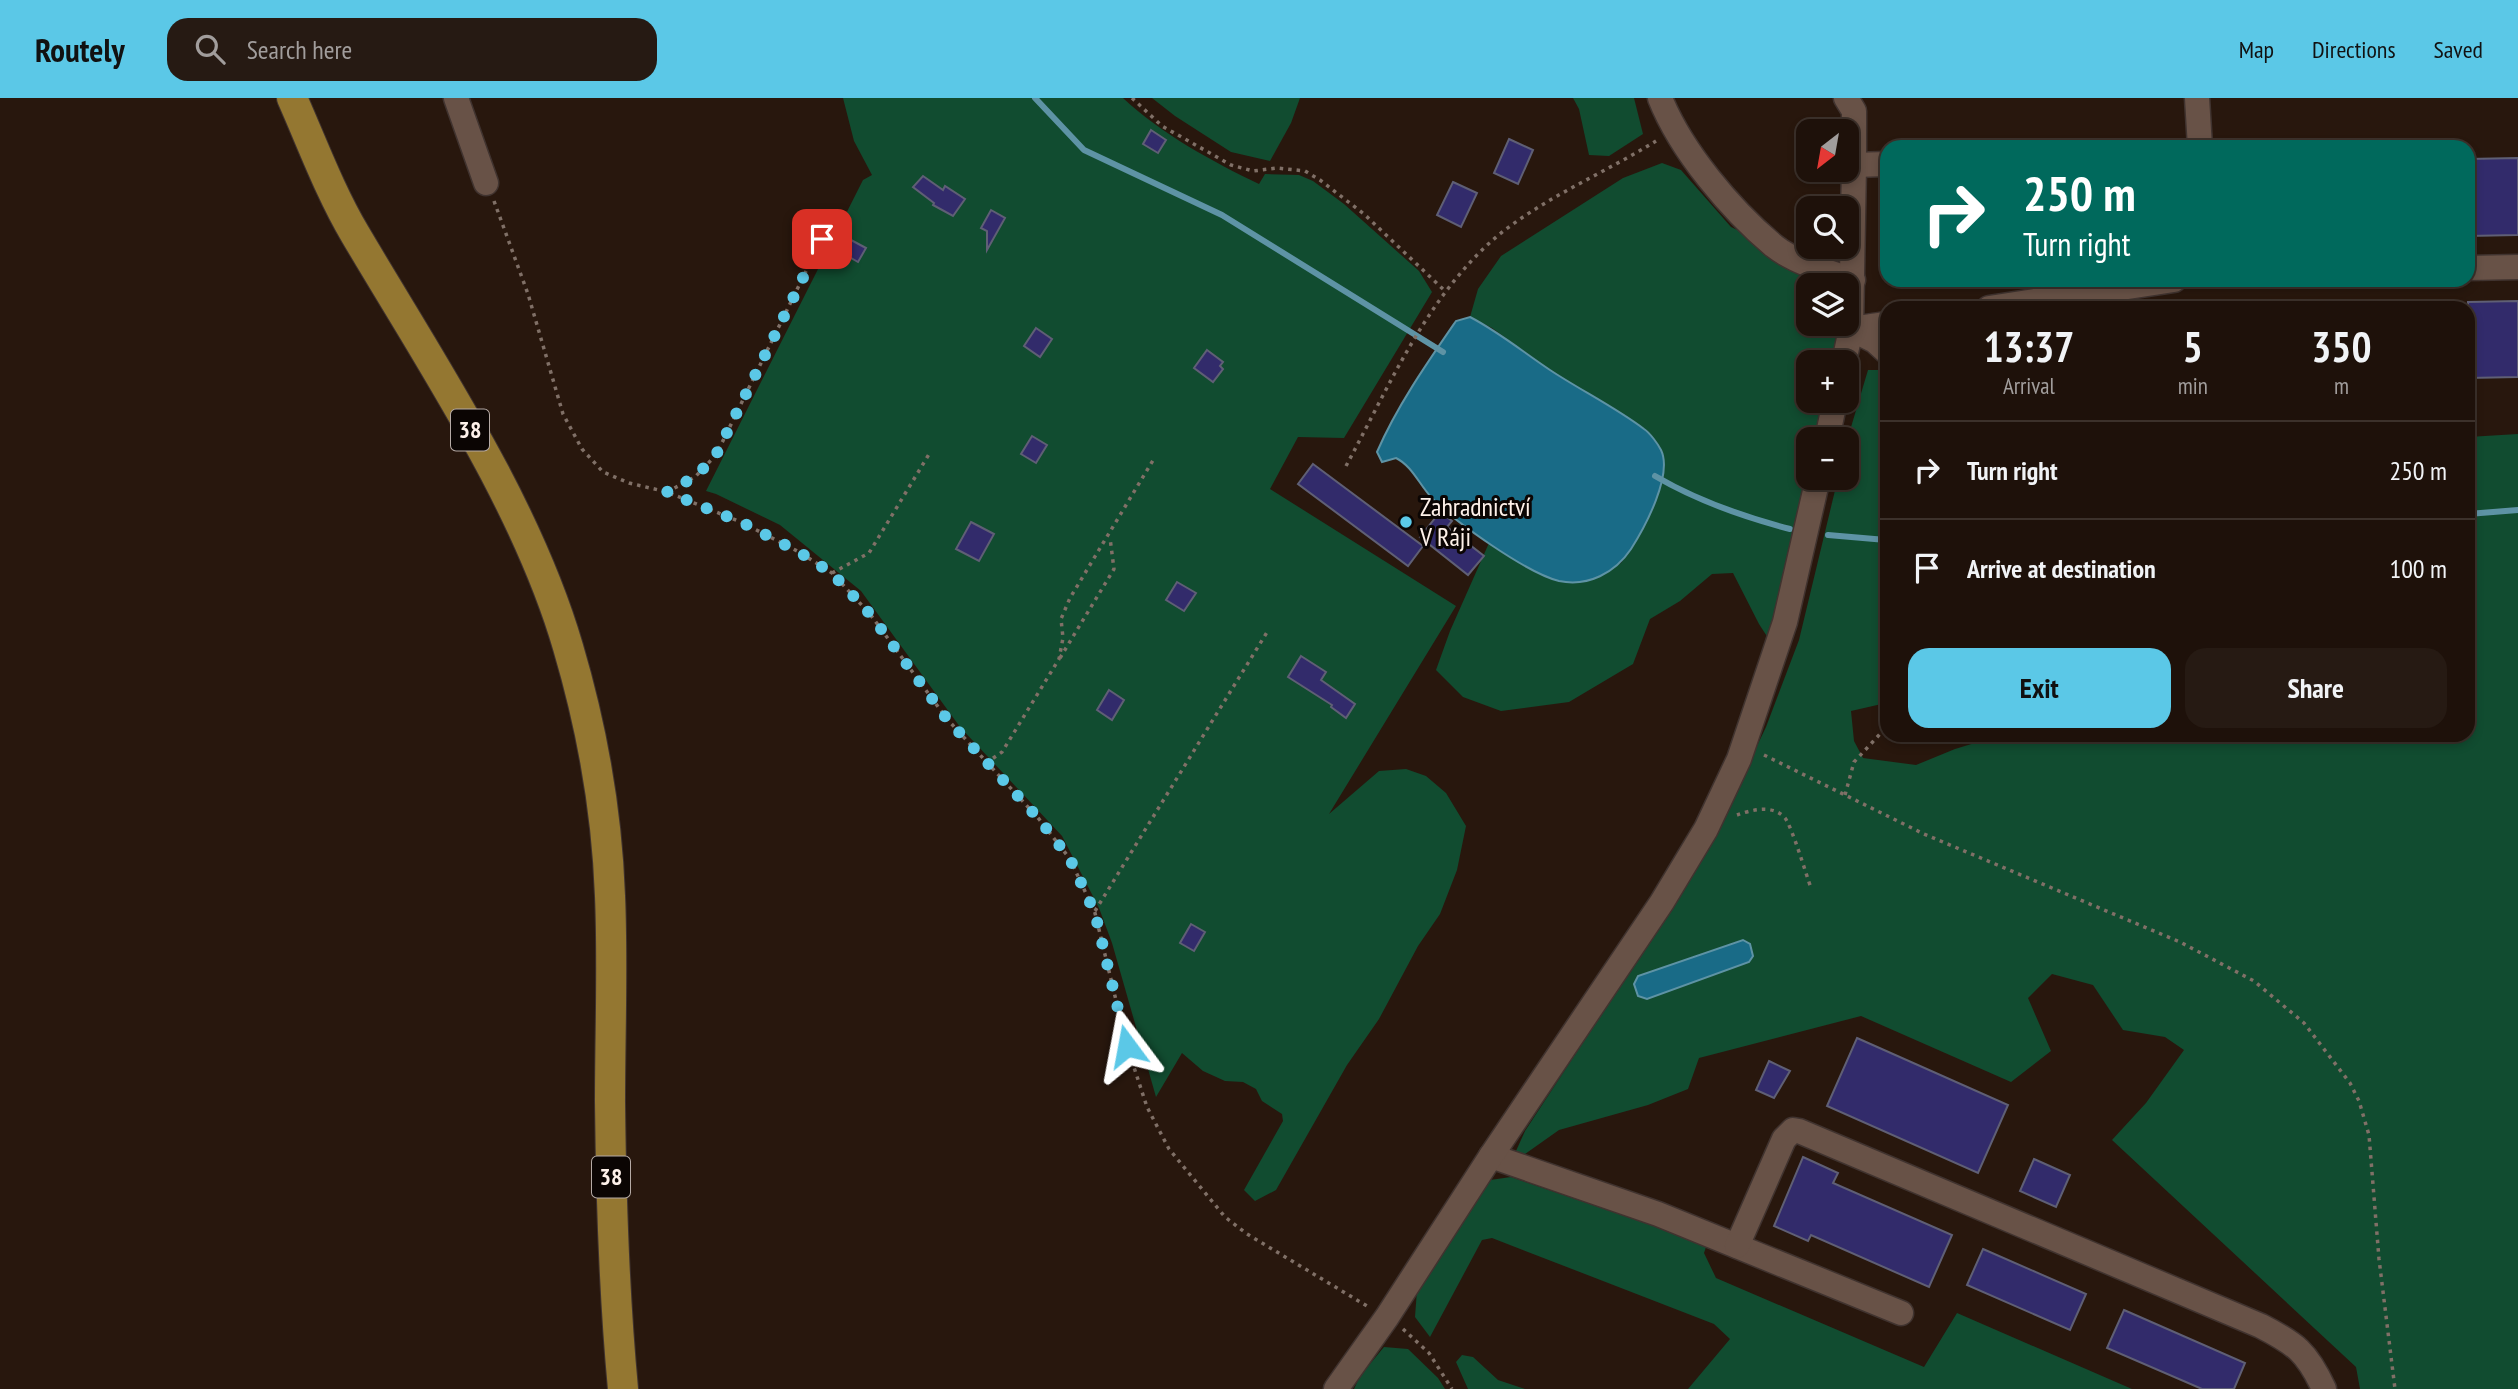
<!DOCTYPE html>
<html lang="en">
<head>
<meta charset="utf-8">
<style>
	body { margin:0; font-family:"PT Sans Narrow",sans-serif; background:#261a13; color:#f1f3f6; height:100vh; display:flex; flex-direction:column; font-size:26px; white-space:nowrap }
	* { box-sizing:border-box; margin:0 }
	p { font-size:23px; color:#a19d9c }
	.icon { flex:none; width:38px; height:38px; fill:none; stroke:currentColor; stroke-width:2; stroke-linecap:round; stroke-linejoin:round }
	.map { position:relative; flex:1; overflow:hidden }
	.side { position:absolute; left:1880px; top:203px; width:595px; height:441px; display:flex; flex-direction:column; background:#1e110a; border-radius:21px; box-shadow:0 4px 10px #0003,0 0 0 2px #3c312b }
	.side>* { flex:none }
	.guide { position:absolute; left:1880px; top:42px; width:595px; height:147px; border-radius:21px; box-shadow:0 4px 10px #0003,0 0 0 2px #3c312b; background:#00695c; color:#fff; overflow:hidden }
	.needle { width:46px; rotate:211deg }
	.fabs { position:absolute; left:1796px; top:21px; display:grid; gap:14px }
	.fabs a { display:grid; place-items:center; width:63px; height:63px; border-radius:14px; background:#1e110a; box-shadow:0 4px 10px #0003,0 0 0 2px #3c312b; font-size:35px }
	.pin { position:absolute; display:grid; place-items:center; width:60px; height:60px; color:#fff; margin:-30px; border-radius:14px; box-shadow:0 4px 10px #0006 }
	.me { position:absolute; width:77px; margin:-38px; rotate:347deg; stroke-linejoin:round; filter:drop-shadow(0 0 5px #0008) }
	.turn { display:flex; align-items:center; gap:24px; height:147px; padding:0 28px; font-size:32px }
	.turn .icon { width:91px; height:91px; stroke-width:2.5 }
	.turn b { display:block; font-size:49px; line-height:60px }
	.eta { display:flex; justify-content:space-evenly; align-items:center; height:119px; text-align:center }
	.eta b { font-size:42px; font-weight:700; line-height:49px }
	.primary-button { display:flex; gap:14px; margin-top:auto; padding:14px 28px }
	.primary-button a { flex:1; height:80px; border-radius:21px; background:#5bc8e7; color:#111; font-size:28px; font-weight:700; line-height:80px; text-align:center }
	.primary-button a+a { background:#261a13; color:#f1f3f6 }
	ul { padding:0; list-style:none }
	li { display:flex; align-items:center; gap:21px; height:98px; padding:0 28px; border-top:2px solid #3c312b }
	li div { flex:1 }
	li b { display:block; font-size:26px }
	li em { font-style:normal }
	header { display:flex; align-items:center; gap:42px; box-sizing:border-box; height:98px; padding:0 35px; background:#5bc8e7; color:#111 }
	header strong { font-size:33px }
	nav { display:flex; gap:38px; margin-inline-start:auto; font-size:24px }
	.search { width:490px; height:63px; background:#261a13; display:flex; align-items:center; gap:18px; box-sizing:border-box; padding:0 24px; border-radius:21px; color:#a19d9c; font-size:26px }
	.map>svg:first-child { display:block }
</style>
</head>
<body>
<header>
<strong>Routely</strong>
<div class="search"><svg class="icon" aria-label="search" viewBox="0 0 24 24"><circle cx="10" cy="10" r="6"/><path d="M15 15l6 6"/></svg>Search here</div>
<nav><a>Map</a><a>Directions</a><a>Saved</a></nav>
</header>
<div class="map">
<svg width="2518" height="1291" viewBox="0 0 2518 1291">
	<rect width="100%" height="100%" fill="#28170d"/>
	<g fill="#114c30">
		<path d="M843 0H1123C1160 35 1213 64 1259 86L1265 76 1299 77 1313 83 1344 106 1419 173 1432 194 1344 340 1298 339 1270 391 1456 508 1329 716 1379 673 1406 671 1426 678 1446 695 1466 728 1457 772 1440 816 1418 848 1379 921 1347 967 1276 1092 1255 1103 1244 1092 1283 1023 1282 1016 1262 1003 1256 991 1243 984 1225 983 1203 973 1182 955 1156 999 1112 845 1099 810 1062 738 960 629 861 493 780 427 716 396 706 393 863 82 872 77 854 43Z"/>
		<polygon points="1152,0 1300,0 1291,25 1270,63 1231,54 1175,18"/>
		<polygon points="1573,0 1634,0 1643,36 1609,58 1589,57 1579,11"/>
		<polygon points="1662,65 1681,72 1731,129 1765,145 1813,187 1808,187 1808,226 1836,226 1835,264 1808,264 1808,303 1828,303 1817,341 1808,341 1808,380 1770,543 1759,526 1733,475 1712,476 1680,503 1650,521 1633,566 1569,604 1501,613 1463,599 1436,572 1450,533 1489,445 1534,473 1558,482 1577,485 1621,465 1632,449 1657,398 1645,332 1547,270 1492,230 1470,219 1478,191 1501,158 1623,80"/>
		<polygon points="1868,272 1886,272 1886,605 1851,613 1854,643 1863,660 1916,667 1955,651 2001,637 2468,637 2468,339 2518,336 2518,1291 2360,1291 2356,1269 2112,1042 2146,1005 2184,952 2165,939 2123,932 2093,887 2052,876 2028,900 2051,953 2011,984 1861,918 1699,960 1688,991 1648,1007 1559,1032 1521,1059 1516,1053 1525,1033 1646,848 1734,696 1766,629 1799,542 1838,380 1846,380 1846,346"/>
		<polygon points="1511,1079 1707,1146 1704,1155 1716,1180 1924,1269 1957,1215 2132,1291 1688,1291 1730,1241 1714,1226 1492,1140 1482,1142 1430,1239 1415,1219 1417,1192 1490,1082"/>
		<polygon points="1384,1249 1408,1251 1438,1280 1445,1291 1354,1291 1360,1278"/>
		<polygon points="1462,1257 1473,1259 1498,1282 1525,1291 1468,1291 1456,1264"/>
	</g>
	<g fill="#196b87" stroke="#5e93a5" stroke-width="2">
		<path d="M1470 219C1499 234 1523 254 1550 272 1580 292 1615 309 1644 331 1650 335 1658 346 1661 352 1673 377 1645 429 1631 451 1615 475 1588 489 1559 483 1527 475 1453 423 1431 399 1419 386 1412 368 1396 360L1382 364 1377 354C1397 308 1427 265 1456 223Z"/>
		<polygon points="1743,842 1750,846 1753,858 1749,864 1647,901 1638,898 1634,886 1638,878"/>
	</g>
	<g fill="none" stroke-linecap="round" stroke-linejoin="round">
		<g stroke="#5e93a5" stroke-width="6">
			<polyline points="1035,0 1084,52 1222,117 1443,254"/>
			<path d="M1655 378C1696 402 1744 419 1790 431"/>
			<polyline points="2468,416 2518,412"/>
			<polyline points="1828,437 1886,442"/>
		</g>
	</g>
	<g fill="#322b6b" stroke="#5f5f75" stroke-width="2">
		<polygon points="1151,32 1166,42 1158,55 1143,46"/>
		<polygon points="1509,41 1533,52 1518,86 1494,75"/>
		<polygon points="2518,60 2518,137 2468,138 2468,61"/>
		<polygon points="923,78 943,92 945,88 965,101 953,118 933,107 934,105 913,89"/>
		<polygon points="1453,84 1477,95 1461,129 1437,117"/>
		<polygon points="991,112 1005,120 987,152 987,133 981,130"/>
		<polygon points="851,142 866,150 858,164 844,156"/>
		<polygon points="2518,203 2518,279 2468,280 2468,204"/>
		<polygon points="1036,230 1052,241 1040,259 1024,248"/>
		<polygon points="1207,252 1223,264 1220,268 1223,271 1213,284 1194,270"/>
		<polygon points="1032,338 1047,347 1036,365 1021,356"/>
		<polygon points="1313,366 1423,448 1408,468 1298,386"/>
		<polygon points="1440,414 1452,423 1447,429 1484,458 1468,477 1420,439"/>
		<polygon points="971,424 994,436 979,463 956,451"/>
		<polygon points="1177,484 1196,495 1184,513 1166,502"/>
		<polygon points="1301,558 1326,574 1321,582 1355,606 1346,620 1331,609 1332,607 1288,579"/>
		<polygon points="1109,592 1124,602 1112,622 1097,612"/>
		<polygon points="1191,826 1205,834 1194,853 1180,845"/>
		<polygon points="1857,940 2008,1007 1978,1075 1827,1008"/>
		<polygon points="1769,963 1790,973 1774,1000 1756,992"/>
		<polygon points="1803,1059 1838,1075 1833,1085 1952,1137 1929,1189 1811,1137 1808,1143 1774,1128"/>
		<polygon points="2034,1061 2070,1077 2056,1109 2020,1093"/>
		<polygon points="1983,1151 2086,1196 2070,1232 1967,1187"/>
		<polygon points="2124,1212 2245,1265 2234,1291 2202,1291 2107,1250"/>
	</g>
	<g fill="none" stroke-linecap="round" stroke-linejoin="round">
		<g stroke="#40332f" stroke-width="27">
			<g id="minor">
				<polyline points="456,0 486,85"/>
				<path d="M1660 0C1681 53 1731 112 1774 148 1794 164 1828 174 1853 182"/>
				<polyline points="2197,0 2200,49"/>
				<polyline points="1854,67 1886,66"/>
				<polyline points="2468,170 2518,169"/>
				<polyline points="1989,210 2174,182"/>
				<polyline points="1886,226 1851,231 1875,243 1886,253"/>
				<polyline points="1844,264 1851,231 1854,67 1854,13 1846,0"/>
				<polyline points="1827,341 1835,303"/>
				<polyline points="1491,1058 1658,1116 1901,1215"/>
				<path d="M1737 1148 1784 1041 1793 1032 1799 1033 2261 1228C2296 1246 2307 1254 2324 1291"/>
				<polyline points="1336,1291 1387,1219 1491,1058 1662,804 1706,731 1739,661 1785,524 1818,380"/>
			</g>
		</g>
		<g stroke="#40332f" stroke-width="32">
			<path id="major" d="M292 0C312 45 330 94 355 136 431 265 526 405 568 549 592 630 607 715 610 798 613 867 610 935 610 1004 611 1100 614 1195 623 1291"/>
		</g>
		<g stroke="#807067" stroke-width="3.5" stroke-dasharray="3.5 5" stroke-linecap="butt">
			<polyline points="1132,0 1162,28 1231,67 1253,73 1277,70 1305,73 1320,82 1364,116 1445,193"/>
			<polyline points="494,103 528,196 563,316 582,351 603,374 629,385 667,394 743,425 799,454 832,475 870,516 947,621 1039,721 1070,761 1095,815 1127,948 1147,1009 1169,1051 1225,1119 1247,1136 1367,1208"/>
			<path d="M1346 368C1390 287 1428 195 1501 135 1548 98 1606 74 1656 43"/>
			<polyline points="667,394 695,379 716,357 834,116"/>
			<polyline points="832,475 869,455 931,353"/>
			<polyline points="1060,560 1114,471 1110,440"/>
			<polyline points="1764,657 1924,736 2180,844 2254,883 2304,925 2350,985 2359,1003 2369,1037 2379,1161 2395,1291"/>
			<polyline points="986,665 1002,654 1059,561 1063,540 1061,521 1070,500 1155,359"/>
			<polyline points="1845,697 1854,664 1880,636 1886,621"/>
			<path d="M1737 717C1751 712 1773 706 1785 720 1792 729 1806 776 1811 790"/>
			<polyline points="1095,813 1269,531"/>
			<polyline points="1403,1231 1429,1255 1452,1291"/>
		</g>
		<use href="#minor" stroke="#685247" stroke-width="24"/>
		<use href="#major" stroke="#947731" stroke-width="30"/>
	</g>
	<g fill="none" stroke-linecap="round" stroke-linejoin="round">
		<polyline stroke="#5bc8e7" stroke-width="12" stroke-dasharray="0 21.6" points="822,141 716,357 695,379 667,394 743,425 799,454 832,475 870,516 947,621 1039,721 1070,761 1095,815 1127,948"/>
	</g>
	<circle fill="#5bc8e7" stroke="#0b0503" stroke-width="2.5" cx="1406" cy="424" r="7"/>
	<g text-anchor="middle" stroke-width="6" stroke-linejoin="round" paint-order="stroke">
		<g fill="#0b0503" stroke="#b5aaa5" stroke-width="2">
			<rect x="451" y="311.5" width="38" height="41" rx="5"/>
			<rect x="592" y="1058.5" width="38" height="41" rx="5"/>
		</g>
		<g font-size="24" font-weight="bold" fill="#fef1ea">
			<text x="470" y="340">38</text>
			<text x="611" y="1087">38</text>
		</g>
		<g font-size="26" fill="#fef1ea" stroke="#0b0503" text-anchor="start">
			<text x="1420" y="418">Zahradnictví<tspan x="1420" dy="30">V Ráji</tspan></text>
		</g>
	</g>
</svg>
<div class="fabs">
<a><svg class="needle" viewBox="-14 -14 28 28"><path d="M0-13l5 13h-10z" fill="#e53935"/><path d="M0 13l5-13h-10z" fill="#a19d9c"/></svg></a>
<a><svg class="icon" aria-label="search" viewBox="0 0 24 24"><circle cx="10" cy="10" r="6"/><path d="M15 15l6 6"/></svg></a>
<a><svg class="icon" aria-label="layers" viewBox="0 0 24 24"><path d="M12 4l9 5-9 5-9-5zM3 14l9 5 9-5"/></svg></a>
<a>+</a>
<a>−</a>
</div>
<div class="pin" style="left:822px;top:141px;background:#d93025"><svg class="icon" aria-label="arrive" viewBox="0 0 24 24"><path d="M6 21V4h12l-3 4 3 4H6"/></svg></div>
<svg class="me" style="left:1127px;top:948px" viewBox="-20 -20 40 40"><path d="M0-17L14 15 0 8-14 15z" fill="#5bc8e7" stroke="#fff" stroke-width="4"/></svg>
<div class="guide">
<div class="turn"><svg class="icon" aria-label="right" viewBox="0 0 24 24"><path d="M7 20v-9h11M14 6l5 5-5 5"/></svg><div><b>250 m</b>Turn right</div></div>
</div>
<section class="side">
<div class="eta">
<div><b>13:37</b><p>Arrival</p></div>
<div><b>5</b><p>min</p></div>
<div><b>350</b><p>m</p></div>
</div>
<ul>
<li><svg class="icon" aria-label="right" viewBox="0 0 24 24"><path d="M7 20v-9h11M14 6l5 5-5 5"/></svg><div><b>Turn right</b></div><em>250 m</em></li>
<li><svg class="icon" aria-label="arrive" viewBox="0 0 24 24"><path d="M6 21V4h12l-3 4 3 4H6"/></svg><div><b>Arrive at destination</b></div><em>100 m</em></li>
</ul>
<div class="primary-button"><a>Exit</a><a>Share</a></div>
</section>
</div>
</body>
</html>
